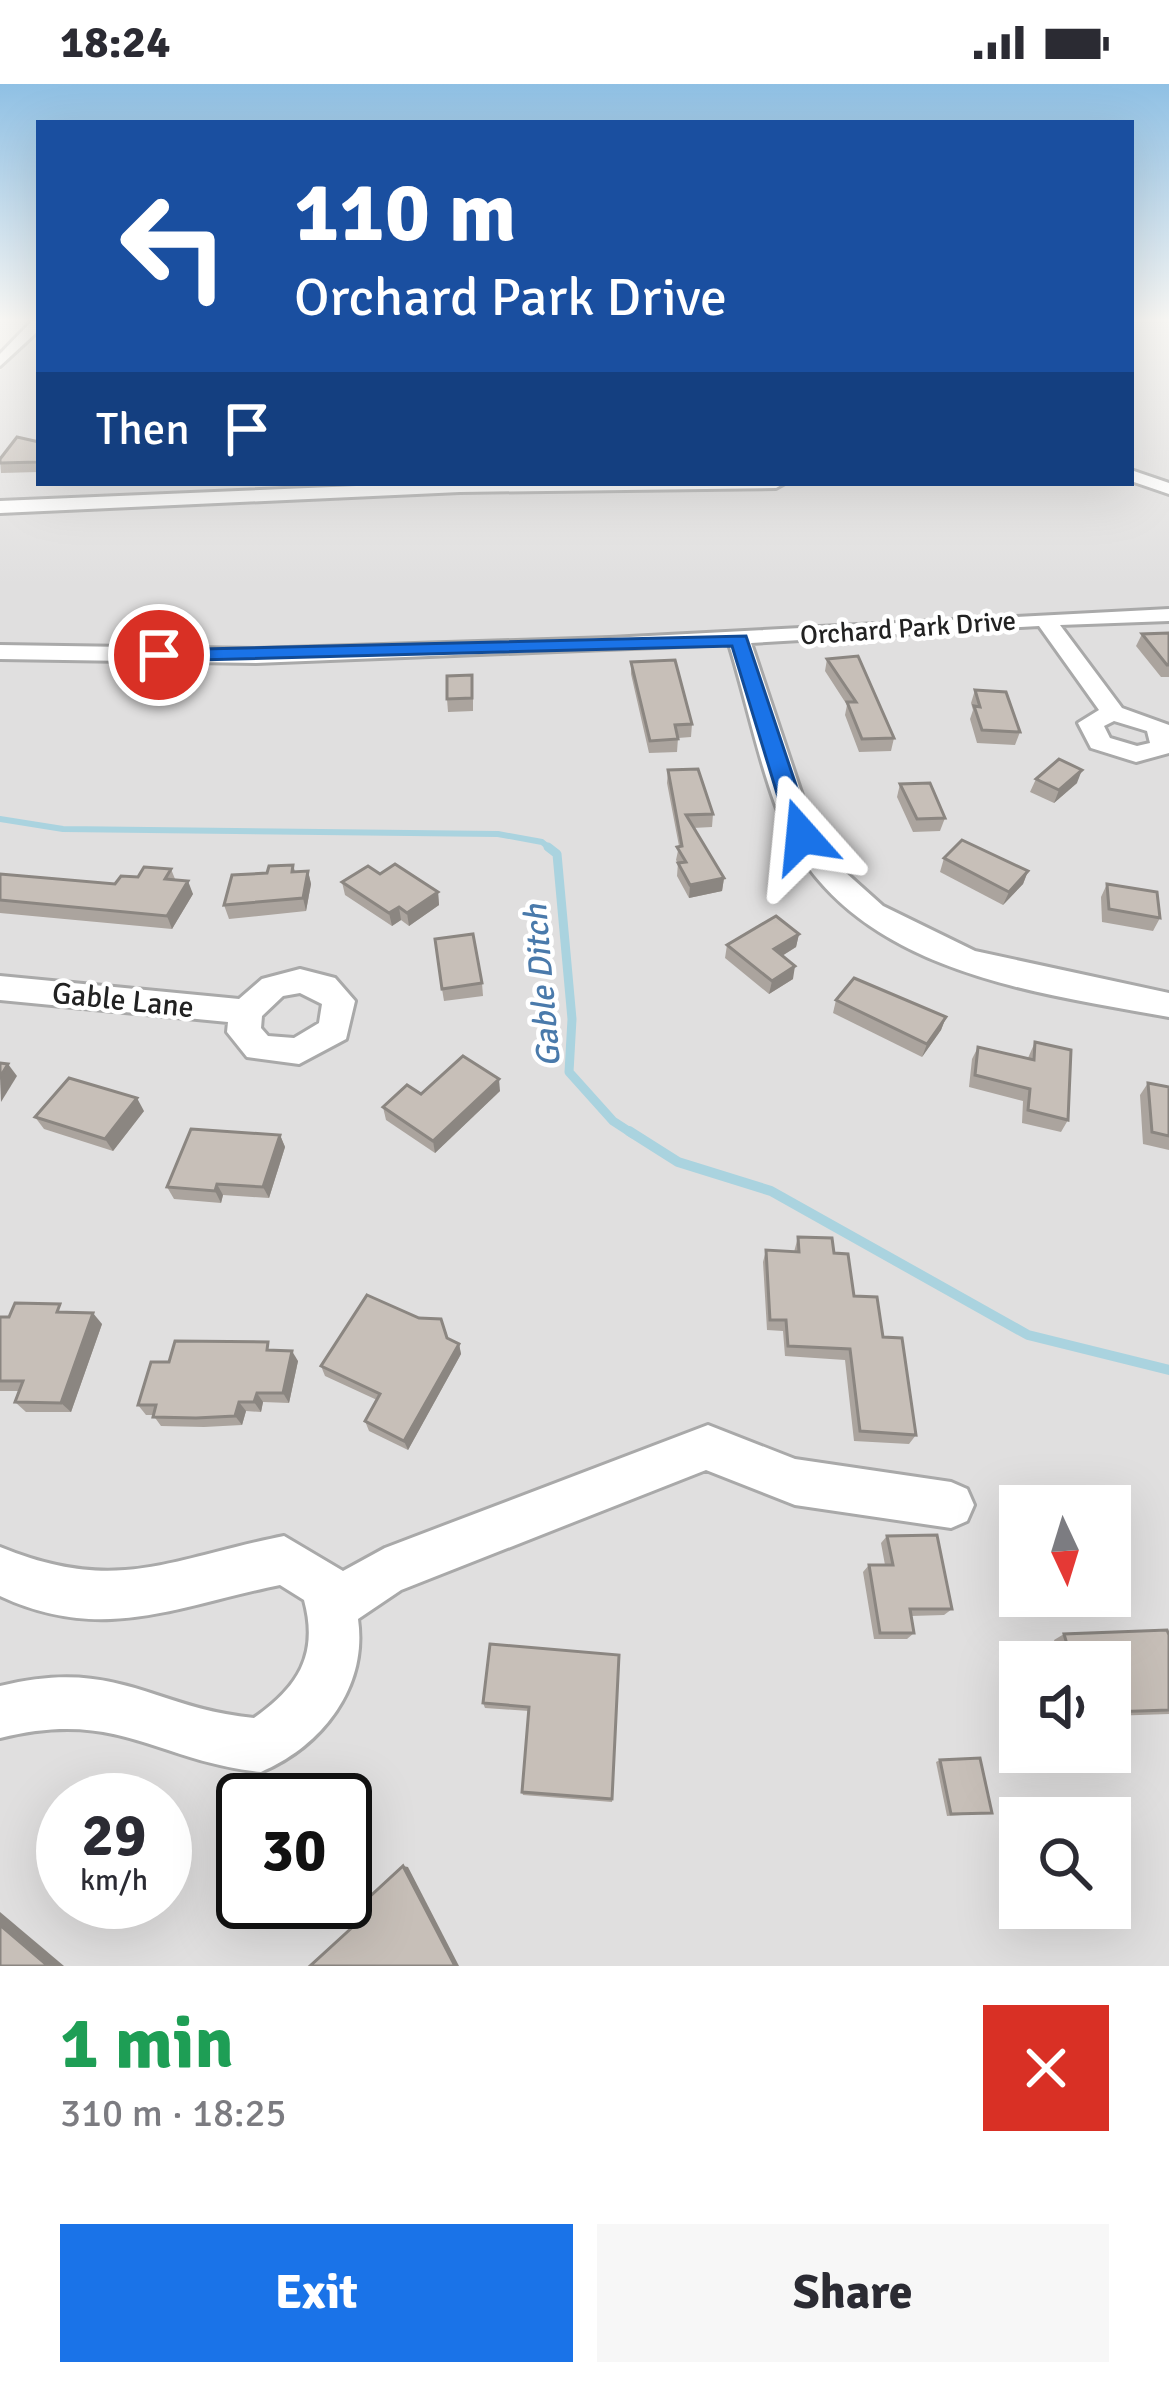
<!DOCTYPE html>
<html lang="en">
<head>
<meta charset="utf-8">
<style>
	body { margin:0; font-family:Signika,sans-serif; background:#f7f7f7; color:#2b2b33; height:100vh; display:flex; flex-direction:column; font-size:45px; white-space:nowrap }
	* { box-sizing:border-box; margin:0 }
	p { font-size:39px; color:#7c7c81 }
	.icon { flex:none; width:66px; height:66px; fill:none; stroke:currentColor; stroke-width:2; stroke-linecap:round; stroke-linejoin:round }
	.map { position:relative; height:1882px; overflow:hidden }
	.sheet { display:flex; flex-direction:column; background:#fff; flex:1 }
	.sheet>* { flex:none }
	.banner { position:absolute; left:36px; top:36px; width:1098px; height:366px; border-radius:0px; box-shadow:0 12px 48px #0002; background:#1a4fa0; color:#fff; overflow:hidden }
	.needle { width:78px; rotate:176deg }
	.fabs { position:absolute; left:999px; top:1401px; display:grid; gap:24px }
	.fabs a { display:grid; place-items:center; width:132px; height:132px; border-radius:0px; background:#fff; box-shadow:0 12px 48px #0002; font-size:60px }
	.speed { position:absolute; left:36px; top:1689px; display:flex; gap:24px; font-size:60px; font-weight:700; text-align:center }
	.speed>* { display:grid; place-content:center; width:156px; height:156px; border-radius:50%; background:#fff; box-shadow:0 12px 48px #0002; line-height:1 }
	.speed small { font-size:30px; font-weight:400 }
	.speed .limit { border:6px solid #111; border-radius:18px; background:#fff; color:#111 }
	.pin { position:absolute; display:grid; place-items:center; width:102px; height:102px; color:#fff; margin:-51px; border:6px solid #fff; border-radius:50%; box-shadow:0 3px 12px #0007 }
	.me { position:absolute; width:132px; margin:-66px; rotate:342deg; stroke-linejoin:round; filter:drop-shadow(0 0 9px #0008) }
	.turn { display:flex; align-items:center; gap:42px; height:252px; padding:0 60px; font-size:54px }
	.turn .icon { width:156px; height:156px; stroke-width:2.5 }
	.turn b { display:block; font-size:84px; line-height:102px }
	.then { display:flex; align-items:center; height:114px; padding:0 60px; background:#0003; gap:24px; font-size:45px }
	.round { display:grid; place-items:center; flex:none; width:126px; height:126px; border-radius:0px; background:#f7f7f7 }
	.summary { display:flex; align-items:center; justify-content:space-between; height:204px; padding:0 60px }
	h1 { font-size:72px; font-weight:700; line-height:90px; color:#1e9e55 }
	.action { display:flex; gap:24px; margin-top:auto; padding:24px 60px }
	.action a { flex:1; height:138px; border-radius:0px; background:#1a73e8; color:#fff; font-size:48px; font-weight:700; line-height:138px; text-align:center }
	.action a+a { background:#f7f7f7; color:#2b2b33 }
	.status { display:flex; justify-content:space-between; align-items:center; height:84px; padding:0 60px; background:#fff; direction:ltr }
	.status svg { height:33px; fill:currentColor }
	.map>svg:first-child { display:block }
</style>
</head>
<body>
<div class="status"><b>18:24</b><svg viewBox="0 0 49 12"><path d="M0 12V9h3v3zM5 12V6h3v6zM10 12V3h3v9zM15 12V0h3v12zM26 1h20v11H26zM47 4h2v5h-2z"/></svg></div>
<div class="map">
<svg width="1169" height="1882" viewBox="0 0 1169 1882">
	<rect width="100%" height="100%" fill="#f2efe9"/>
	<path fill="#e0dfdf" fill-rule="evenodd" d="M1131 237H1169V1882H0V287L39 245V399H1131ZM1020 1422H1110V1512H1020ZM1020 1578H1110V1668H1020ZM63 1716H165V1818H63ZM243 1716H345V1818H243ZM1020 1734H1110V1824H1020Z"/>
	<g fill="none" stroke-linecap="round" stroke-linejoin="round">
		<polyline stroke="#aad3df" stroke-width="6" points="0,735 63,745 498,750 542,758 552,766"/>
		<polyline stroke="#aad3df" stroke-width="9" points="548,763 557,770 572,935 569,988 613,1037 633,1050"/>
		<polyline stroke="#aad3df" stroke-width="10" points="629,1047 678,1078 771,1107 1028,1251 1169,1286"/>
		<g stroke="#a9a9a9" stroke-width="6">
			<g id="minor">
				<polygon points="32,237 39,237 39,246 0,282 0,270"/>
				<polygon points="1131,386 1169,399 1169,410 1131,397"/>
				<polygon points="428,399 785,399 776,404 460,408 0,429 0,417"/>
				<path d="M1169 525V537L1060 541 1122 624 1169 641V669L1136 678 1091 664 1078 639 1099 626 1039 542 751 559 815 750 845 788 883 822 975 867 1169 909V933C1036 909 861 888 790 754 765 708 746 613 729 560L256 579 0 575V561L256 565 610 554ZM1114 637 1147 647 1150 659 1137 662 1110 654 1104 642Z"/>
				<path d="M300 885 335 894 355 917 346 955 299 980 247 973 227 948 228 938 0 916V892L239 915 262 895ZM300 909 322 920 319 939 294 954 268 952 261 944 262 932 283 912Z"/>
				<path d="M708 1341 795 1375 951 1398 967 1405 974 1421 967 1437 951 1444 795 1421 706 1386 401 1506 358 1535C368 1603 322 1662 261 1688 157 1677 118 1624 0 1654V1602C117 1573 152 1624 254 1634 298 1603 319 1571 304 1516L280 1501C176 1522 103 1560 0 1512V1463C117 1511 169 1475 284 1452L343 1487 385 1464Z"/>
			</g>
		</g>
		<use href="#minor" fill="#fff" fill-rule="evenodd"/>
	</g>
	<g fill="#aba49e">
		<polygon points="39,358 39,388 1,389 0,375"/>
		<polygon points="1169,549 1169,593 1161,593 1136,562 1142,550"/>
		<polygon points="827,575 894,654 891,667 859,668 845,631 847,621 825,587"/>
		<polygon points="631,578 692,640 691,653 678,654 677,668 649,669 631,590"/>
		<polygon points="473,604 473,627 448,628 447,615"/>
		<polygon points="975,606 1020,648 1015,661 977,659 970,635 973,626 971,619"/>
		<polygon points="668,686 713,730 712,743 693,744 724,794 722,807 689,814 677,792 678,779 676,776 679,762 667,699"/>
		<polygon points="1036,695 1077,699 1054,719 1030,708"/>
		<polygon points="900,700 945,734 940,747 913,748 897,713"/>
		<polygon points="944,774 1028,787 1023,800 1003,821 940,788"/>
		<polygon points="293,781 295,787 308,787 311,800 306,827 229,835 224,821 267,789"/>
		<polygon points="171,785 175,795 193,810 172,845 0,829 0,790 115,800"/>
		<polygon points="380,790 438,808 439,821 409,842 401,836 392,842 345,811 342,798"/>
		<polygon points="1107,800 1160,834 1153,847 1102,838 1101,813"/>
		<polygon points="799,850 796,863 782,872 793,895 769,910 725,874 727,861"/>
		<polygon points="482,899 483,912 444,917 442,905"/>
		<polygon points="836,916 946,933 941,946 922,973 833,929"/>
		<polygon points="1035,958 1068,1036 1061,1048 1022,1039 1023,1017 969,1003 972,975 978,963 1028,974"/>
		<polygon points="1148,999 1169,1003 1169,1066 1143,1060 1140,1011"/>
		<polygon points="500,1007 435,1069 386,1036 383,1023 421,1010"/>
		<polygon points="144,1027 113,1067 44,1045 35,1033"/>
		<polygon points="280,1051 285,1063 269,1114 223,1111 221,1119 174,1115 167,1103"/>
		<polygon points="798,1153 834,1169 854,1212 883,1253 916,1351 909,1360 854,1357 845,1276 785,1272 783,1247 767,1246 763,1178 766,1166 794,1168"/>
		<polygon points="68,1228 102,1240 71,1328 26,1328 15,1318 19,1307 0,1307 0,1233"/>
		<polygon points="447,1254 459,1260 461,1270 408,1366 369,1347 365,1337 377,1316 325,1292 321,1282"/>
		<polygon points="273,1266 298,1277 289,1319 263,1318 261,1328 246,1327 242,1341 204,1343 161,1342 153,1331 146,1331 138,1321 169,1278"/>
		<polygon points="887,1452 952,1525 944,1531 911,1532 914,1549 907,1555 874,1555 863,1488 869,1481 885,1481 881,1459"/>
		<polygon points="1064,1550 1169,1551 1169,1630 1110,1632 1110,1578 1060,1578 1054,1556"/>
		<polygon points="619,1571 612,1718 523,1711 522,1708 529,1627 485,1624 483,1619"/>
		<polygon points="940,1676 992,1729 947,1732 936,1678"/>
	</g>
	<g fill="#8b8681">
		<polygon points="1082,686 1077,699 1054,719 1059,706"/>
		<polygon points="308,787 311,800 306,827 303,814"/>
		<polygon points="1028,787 1023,800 1003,821 1009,808"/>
		<polygon points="724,794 722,807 689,814 690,801"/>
		<polygon points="188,797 193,810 172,845 167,832"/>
		<polygon points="438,808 439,821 409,842 407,829"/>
		<polygon points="399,823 401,836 392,842 389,829"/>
		<polygon points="799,850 796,863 772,878 774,865"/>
		<polygon points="795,882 793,895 769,910 772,897"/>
		<polygon points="946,933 941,946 922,973 927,960"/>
		<polygon points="8,980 17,992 1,1018 0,993"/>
		<polygon points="499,995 500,1007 435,1069 433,1057"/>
		<polygon points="137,1014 144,1027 113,1067 105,1055"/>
		<polygon points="280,1051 285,1063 269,1114 263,1103"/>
		<polygon points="217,1100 223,1111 221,1119 215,1107"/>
		<polygon points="93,1229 102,1240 71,1328 61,1319"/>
		<polygon points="459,1260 461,1270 408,1366 404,1357"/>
		<polygon points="292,1267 298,1277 289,1319 283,1309"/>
		<polygon points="257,1309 263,1318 261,1328 254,1318"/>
		<polygon points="239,1318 246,1327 242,1341 235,1332"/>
		<polygon points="403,1782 408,1783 459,1882 455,1882"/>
		<polygon points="0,1828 64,1882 48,1882 0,1841"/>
	</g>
	<g fill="#c7bfb8" stroke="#8b8681" stroke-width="3">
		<polygon points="17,353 39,358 38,378 0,379 0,375"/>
		<polygon points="1169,549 1169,581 1167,581 1142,550"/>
		<polygon points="858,572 894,654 862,655 847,618 856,618 827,575"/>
		<polygon points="675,576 692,640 675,641 678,655 650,657 631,578"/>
		<polygon points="472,591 472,614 447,615 447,592"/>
		<polygon points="975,606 1006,608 1020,648 982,646 974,622 980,623"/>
		<polygon points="1059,675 1082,686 1059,706 1036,695"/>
		<polygon points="698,685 713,730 686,731 724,794 690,801 678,779 686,778 677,763 682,762 668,686"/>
		<polygon points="930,699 945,734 917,735 900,700"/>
		<polygon points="962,756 1028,787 1009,808 944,774"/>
		<polygon points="395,780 438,808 407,829 399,823 389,829 342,798 368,782 380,790"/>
		<polygon points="293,781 292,788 308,787 303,814 224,821 232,791 267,789 269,782"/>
		<polygon points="144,783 171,785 165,795 188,797 167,832 0,816 0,790 115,800 121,792 138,793"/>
		<polygon points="1107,800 1157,808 1160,834 1109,825"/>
		<polygon points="776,832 799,850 774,865 795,882 772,897 727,861"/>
		<polygon points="473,850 482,899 442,905 435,855"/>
		<polygon points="854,894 946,933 927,960 836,916"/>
		<polygon points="1035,958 1071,966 1068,1036 1028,1026 1030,1005 975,991 978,963 1034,976"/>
		<polygon points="463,972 499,995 433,1057 383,1023 407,1001 421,1010"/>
		<polygon points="0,979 8,980 0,993"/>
		<polygon points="69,994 137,1014 105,1055 35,1033"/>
		<polygon points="1148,999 1169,1003 1169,1052 1152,1048"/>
		<polygon points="191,1045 280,1051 263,1103 217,1100 215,1107 167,1103"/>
		<polygon points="798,1153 832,1154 834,1169 848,1170 854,1212 877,1213 883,1253 902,1254 916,1351 860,1347 850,1265 788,1262 786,1236 770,1236 766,1166 799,1168"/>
		<polygon points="367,1211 419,1234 441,1235 447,1254 459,1260 404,1357 365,1337 380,1310 321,1282"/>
		<polygon points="15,1219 60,1220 57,1228 93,1229 61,1319 15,1318 23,1297 0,1297 0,1233 9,1233"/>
		<polygon points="175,1257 268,1258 267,1266 292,1267 283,1309 257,1309 254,1318 239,1318 235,1332 196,1334 153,1333 156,1321 138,1321 151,1278 169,1278"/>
		<polygon points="937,1451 952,1525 910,1525 914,1549 880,1549 869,1481 893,1481 887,1452"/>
		<polygon points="1167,1546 1169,1551 1169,1626 1110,1628 1110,1578 1072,1578 1064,1550"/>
		<polygon points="490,1560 619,1571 612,1715 522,1708 529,1623 483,1619"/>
		<polygon points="980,1674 992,1729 951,1730 940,1676"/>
		<polygon points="403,1782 455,1882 310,1882 357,1839 352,1829"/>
		<polygon points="0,1841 48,1882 0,1882"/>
	</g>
	<linearGradient id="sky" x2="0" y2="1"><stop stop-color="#8fc0e4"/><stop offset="0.47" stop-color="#f9f8f5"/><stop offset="1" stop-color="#f9f8f5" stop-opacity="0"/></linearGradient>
	<rect width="1169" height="501" fill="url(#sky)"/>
	<polygon fill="#1a73e8" stroke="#114b97" stroke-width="3" points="746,552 813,752 810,757 790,752 732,562 159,577 150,571 159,566"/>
	<g text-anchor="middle" stroke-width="9" stroke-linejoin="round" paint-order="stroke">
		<g font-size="27" fill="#222" stroke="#fff">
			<text transform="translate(908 544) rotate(-4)" y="9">Orchard Park Drive</text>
		</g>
		<g font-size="30" fill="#222" stroke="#fff">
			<text transform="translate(123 916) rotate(6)" y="10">Gable Lane</text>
		</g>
		<g font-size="33" font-style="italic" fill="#4a7aab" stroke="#fff">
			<text transform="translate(541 902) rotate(-95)" y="12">Gable Ditch</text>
		</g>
	</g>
</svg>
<div class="fabs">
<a><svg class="needle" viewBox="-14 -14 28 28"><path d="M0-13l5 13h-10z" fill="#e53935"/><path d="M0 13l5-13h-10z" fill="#7c7c81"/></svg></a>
<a><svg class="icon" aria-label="sound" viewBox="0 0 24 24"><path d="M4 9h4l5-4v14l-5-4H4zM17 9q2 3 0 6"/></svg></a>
<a><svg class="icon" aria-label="search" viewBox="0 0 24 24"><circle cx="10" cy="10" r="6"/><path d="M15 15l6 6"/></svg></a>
</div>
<div class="speed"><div>29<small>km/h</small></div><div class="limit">30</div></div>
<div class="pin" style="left:159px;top:571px;background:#d93025"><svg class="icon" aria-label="arrive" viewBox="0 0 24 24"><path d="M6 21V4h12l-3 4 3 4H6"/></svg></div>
<svg class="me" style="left:802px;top:752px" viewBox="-20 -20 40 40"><path d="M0-17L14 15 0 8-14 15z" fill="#1a73e8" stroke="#fff" stroke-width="4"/></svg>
<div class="banner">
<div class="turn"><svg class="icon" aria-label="left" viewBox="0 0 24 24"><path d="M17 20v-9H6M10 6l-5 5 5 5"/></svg><div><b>110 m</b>Orchard Park Drive</div></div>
<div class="then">Then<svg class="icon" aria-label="arrive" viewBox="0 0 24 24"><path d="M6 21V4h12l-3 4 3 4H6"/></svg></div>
</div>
</div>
<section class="sheet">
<div class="summary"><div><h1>1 min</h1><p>310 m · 18:25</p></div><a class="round" style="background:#d93025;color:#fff"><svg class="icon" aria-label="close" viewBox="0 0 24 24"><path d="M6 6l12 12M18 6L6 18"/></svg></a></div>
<div class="action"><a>Exit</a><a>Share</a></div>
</section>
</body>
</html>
